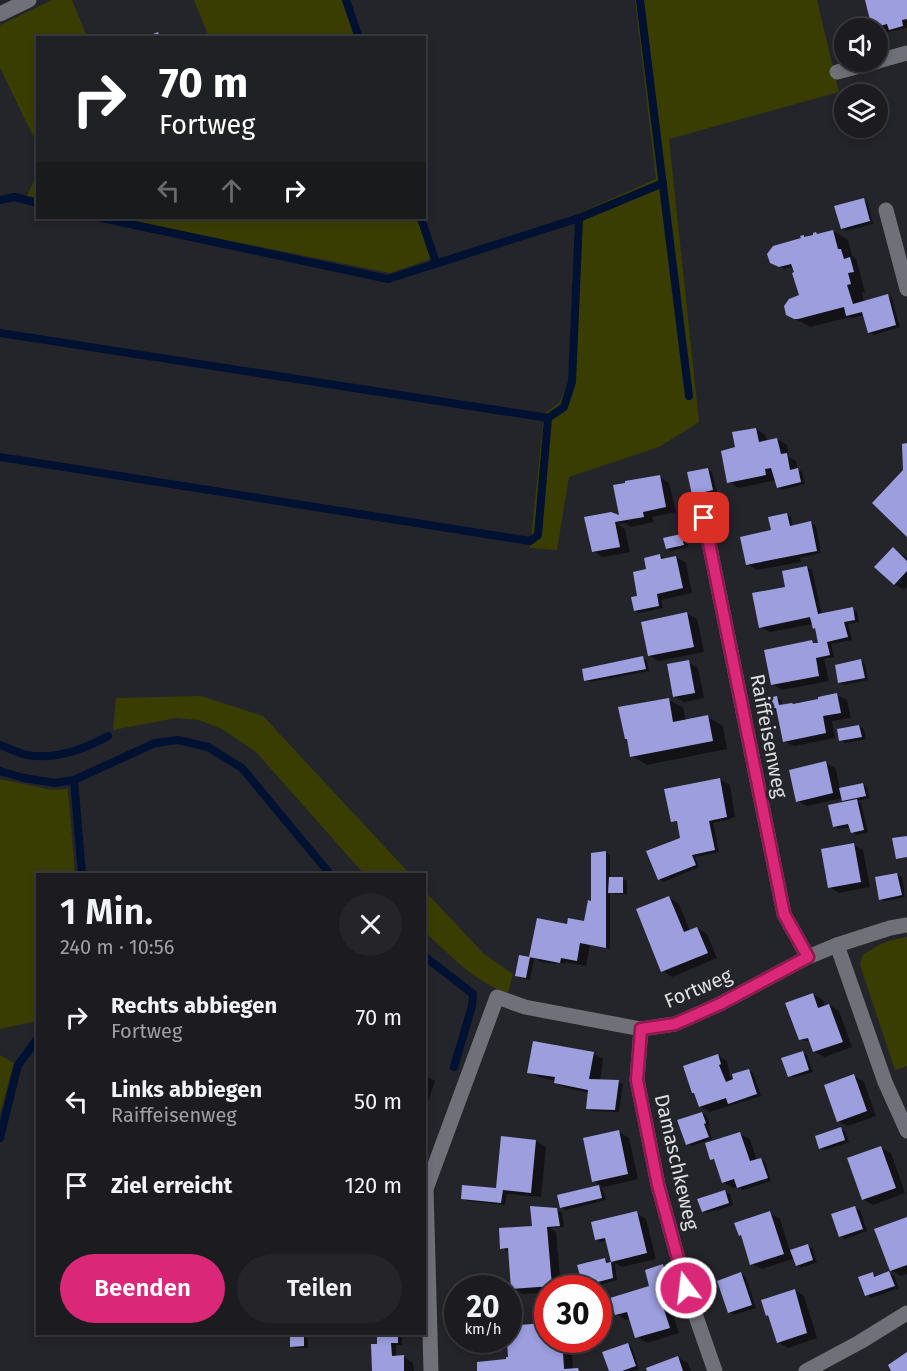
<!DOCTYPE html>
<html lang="de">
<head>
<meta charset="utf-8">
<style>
	body { margin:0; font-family:"Fira Sans",sans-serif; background:#242429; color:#f1f3f6; height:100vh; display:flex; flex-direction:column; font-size:22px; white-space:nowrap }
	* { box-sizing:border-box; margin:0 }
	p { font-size:20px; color:#a0a1a5 }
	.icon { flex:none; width:33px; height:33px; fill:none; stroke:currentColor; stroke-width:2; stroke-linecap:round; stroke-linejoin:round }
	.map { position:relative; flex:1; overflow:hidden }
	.side { position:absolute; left:36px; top:873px; width:390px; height:462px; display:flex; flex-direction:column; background:#1b1b20; border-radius:0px; box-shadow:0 3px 9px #0003,0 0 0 2px #39393e }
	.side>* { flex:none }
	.banner { position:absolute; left:36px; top:36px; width:390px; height:183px; border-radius:0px; box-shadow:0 3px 9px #0003,0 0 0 2px #39393e; background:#202124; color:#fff; overflow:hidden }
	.controls { position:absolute; left:834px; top:18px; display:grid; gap:12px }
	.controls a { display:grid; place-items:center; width:54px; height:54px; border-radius:50%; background:#1b1b20; box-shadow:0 3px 9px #0003,0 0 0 2px #39393e; font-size:30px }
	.speed { position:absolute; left:444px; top:1275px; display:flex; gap:12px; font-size:30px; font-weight:700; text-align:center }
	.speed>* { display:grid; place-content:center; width:78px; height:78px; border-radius:50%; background:#1b1b20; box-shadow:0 3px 9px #0003,0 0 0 2px #39393e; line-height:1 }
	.speed small { font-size:15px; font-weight:400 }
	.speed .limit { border:9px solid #d22; background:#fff; color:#111 }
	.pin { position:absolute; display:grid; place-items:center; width:51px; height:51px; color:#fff; margin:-26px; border-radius:12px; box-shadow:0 3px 9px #0006 }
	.me { position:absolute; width:66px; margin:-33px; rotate:345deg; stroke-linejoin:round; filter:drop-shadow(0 0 4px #0008) }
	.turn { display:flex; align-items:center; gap:21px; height:126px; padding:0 24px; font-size:27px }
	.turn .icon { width:78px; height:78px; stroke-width:2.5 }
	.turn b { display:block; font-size:42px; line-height:51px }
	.lanes { display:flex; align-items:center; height:57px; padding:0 24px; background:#0003; justify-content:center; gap:30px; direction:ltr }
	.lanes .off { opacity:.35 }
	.round { display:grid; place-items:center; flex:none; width:63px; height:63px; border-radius:32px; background:#242429 }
	.overview { display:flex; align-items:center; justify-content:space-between; height:102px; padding:0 24px }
	h1 { font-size:36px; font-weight:600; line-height:45px }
	.cta { display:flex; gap:12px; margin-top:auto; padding:12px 24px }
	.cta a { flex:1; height:69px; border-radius:36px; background:#db2777; color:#fff; font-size:24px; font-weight:600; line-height:69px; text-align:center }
	.cta a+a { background:#242429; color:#f1f3f6 }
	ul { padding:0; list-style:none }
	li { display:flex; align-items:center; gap:18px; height:84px; padding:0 24px }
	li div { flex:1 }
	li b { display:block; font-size:22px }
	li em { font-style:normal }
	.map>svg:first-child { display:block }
</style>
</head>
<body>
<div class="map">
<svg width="907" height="1371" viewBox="0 0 907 1371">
	<rect width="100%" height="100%" fill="#24242b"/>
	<g fill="#3a3d02">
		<polygon points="52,0 72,0 87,37 38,38 37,144 0,68 0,25"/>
		<polygon points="194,0 342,0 355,37 209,37"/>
		<polygon points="635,0 817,0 839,92 669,139 699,422 659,447 569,477 557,550 530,548 544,414 559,403 568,385 575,215 656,179"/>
		<polygon points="37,175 37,201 26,198"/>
		<polygon points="118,218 417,218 431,259 390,273"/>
		<polygon points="201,696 263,716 410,874 364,874 256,752 222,729 199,720 176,718 113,730 116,698"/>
		<polygon points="0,779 52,790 68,789 75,874 38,874 37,1021 0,1029"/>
		<path d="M424 890 484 954 513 974 508 993C474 982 450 955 425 932Z"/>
		<path d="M907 937V1066L895 1070 860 965 862 956C878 944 888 940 907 937Z"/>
		<polygon points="0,1055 14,1063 0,1113"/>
	</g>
	<g fill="#0007" fill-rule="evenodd">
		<polygon points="866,0 907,0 907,28 883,33 878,28 873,27"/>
		<polygon points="864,200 868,203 873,224 846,231 842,228"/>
		<polygon points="833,231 848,240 852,256 856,259 865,292 862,293 864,302 888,295 892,298 900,327 874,335 869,332 865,315 852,318 850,317 810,327 787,314 801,296 795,270 790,267 784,269 771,262 806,238"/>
		<polygon points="756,429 765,435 767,441 777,439 787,445 789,457 796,461 798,470 802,472 805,484 782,490 778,487 776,480 739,488 729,482 737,449"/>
		<polygon points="708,469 712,472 717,492 698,496 693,494"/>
		<polygon points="660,477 669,483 676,512 652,517 654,522 631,527 625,523 617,524 625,529 630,552 603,557 593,551 586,518 621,518 627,484"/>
		<polygon points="787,514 791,517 793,527 811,523 816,526 821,553 800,558 801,562 757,570 747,564"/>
		<polygon points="681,536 686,538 688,547 671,551 667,548"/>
		<polygon points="894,549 907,558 907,587 904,590 894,584"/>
		<polygon points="660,555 666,559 676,557 686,563 692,593 661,600 663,608 640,613 635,611 637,598 648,571"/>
		<polygon points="807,567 812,570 822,615 852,609 857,611 859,622 848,624 852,640 831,644 834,657 824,659 829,681 782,690 773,684 812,642 816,644 819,644 817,630 814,628 813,624 770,632 760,627 786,588"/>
		<polygon points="687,614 697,619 704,652 659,661 650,656"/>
		<polygon points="643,658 647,661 649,671 590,682 586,680"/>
		<polygon points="860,661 865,664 868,680 844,685 839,682"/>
		<polygon points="688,662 698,668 704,698 684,702 674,696"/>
		<polygon points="837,695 847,700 851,718 832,721 835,738 794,746 784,741 778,710 763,713 759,710 777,698 781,700 783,706 794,706"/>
		<polygon points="668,699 683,708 686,721 708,717 723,726 727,749 647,765 632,756"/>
		<polygon points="859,726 864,729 866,739 845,743 841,740"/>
		<polygon points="826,763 836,769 840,789 863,785 867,787 870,798 857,801 861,803 868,832 857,835 852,832 851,827 839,829 834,826 844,803 843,798 807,806 797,801"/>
		<polygon points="720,779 730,785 735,817 731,818 731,819 713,823 719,852 695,857 699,867 664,882 659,879 682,839 679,824 672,821 672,789"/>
		<polygon points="853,845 863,850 870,887 839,893 829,887"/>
		<polygon points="606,852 610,855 610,879 623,879 627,881 627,894 614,894 610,892 610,949 590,945 586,966 565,962 565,964 556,962 556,964 541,962 531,956 568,926 585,923 593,903"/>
		<polygon points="897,875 902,877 905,897 885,901 880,899"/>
		<polygon points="669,898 679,904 690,931 697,928 707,934 717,958 672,977 663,971"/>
		<polygon points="520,956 534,959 530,980 521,978 516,976"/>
		<path d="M813 994 823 1000 825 1007 829 1005 839 1011 852 1047 824 1057 814 1051 810 1041H805L801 1039 787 1004ZM809 1013 810 1015 798 1020V1017ZM802 1032 809 1037V1040L800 1035Z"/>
		<polygon points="803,1053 807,1055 813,1072 793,1078 789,1076"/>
		<polygon points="594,1054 603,1059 600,1081 618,1082 623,1084 619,1112 592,1111 588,1108 589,1093 566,1088 556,1083 556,1081 539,1077 529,1072"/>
		<polygon points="718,1056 727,1061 730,1077 735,1079 748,1070 753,1073 761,1096 710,1112 700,1106"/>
		<polygon points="424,1075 435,1081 428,1101 424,1099"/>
		<polygon points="854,1076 864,1082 876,1116 848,1126 838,1121"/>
		<polygon points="702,1113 707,1116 710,1125 708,1126 712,1139 692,1146 687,1144"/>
		<polygon points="840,1129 845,1131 849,1142 825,1150 820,1148"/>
		<polygon points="619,1132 629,1138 638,1179 600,1188 603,1190 606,1200 566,1210 561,1207 559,1196 602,1186 594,1181"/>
		<polygon points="740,1134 750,1139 757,1161 761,1159 765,1162 771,1181 743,1190 738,1187 733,1188 723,1182 716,1162 712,1159"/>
		<polygon points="536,1141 546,1147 541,1197 507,1194 505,1205 467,1201 462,1198 497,1191"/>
		<polygon points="881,1148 891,1153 905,1193 873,1205 863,1199"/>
		<polygon points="725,1192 730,1194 733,1205 707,1213 703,1211"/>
		<polygon points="855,1208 860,1210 867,1231 845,1239 840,1236"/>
		<polygon points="557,1210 562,1213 564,1227 550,1228 556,1232 561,1288 548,1288 548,1292 523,1294 513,1288 510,1253 502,1248 537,1227"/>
		<polygon points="636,1213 646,1219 656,1259 622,1267 615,1263 617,1280 589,1288 585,1285 605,1259 610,1263 613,1263 607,1240 601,1242 597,1239"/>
		<polygon points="770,1213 780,1219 790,1251 808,1246 812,1248 817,1262 801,1268 797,1265 795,1258 762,1269 752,1264 743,1237 740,1235"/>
		<polygon points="907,1219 907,1274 901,1276 891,1270"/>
		<polygon points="663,1266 668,1268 671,1283 658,1287 665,1291 679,1333 647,1343 637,1337 631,1319 626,1320 616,1314 653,1286"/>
		<polygon points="889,1273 894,1276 899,1288 871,1298 867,1295 872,1274 877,1276"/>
		<polygon points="741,1274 746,1277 756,1308 734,1315 729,1312"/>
		<polygon points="795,1290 804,1296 817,1338 788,1348 778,1342 770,1316 767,1315"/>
		<polygon points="352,1334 402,1334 402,1345 396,1345 396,1357 404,1357 413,1363 414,1371 374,1371 379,1345 378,1335 356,1336"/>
		<polygon points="304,1337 308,1339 308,1348 296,1348 292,1346"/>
		<polygon points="563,1340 571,1340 573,1370 578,1369 581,1371 565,1371"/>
		<polygon points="627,1345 632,1347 639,1369 633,1371 611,1371"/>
		<polygon points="678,1358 688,1363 691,1371 648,1371"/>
	</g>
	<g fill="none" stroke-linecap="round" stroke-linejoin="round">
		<g stroke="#001132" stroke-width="8">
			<polyline points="346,0 359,38"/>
			<polyline points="640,0 689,396"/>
			<polyline points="0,200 14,197 38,203"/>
			<polyline points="102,218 388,279 579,218 663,183"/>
			<polyline points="421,218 436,263"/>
			<polyline points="0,333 548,418 564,407 572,382 579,218"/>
			<polyline points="0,457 530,541 538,535 548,418"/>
			<path d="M0 745C8 748 18 753 27 755 56 760 83 750 108 736"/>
			<polyline points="0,771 24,778 55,783 74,780 155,743 178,740 208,747 242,768 330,874"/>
			<polyline points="74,780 82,874"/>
			<polyline points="424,956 473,994 472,1006 454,1067"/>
			<polyline points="0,1138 18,1065 38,1038"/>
		</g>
	</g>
	<g fill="#9c9ede">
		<polygon points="865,0 907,0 907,19 902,20 903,26 889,30 887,24 872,28"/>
		<polygon points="158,32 160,38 146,38 146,37"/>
		<polygon points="864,198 870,221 841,229 834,206"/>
		<polygon points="833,230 838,249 841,249 844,259 850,257 854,272 848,273 851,284 847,285 853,304 888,294 896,325 868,333 862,312 846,316 844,307 798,319 794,319 786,315 784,306 789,299 799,295 792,273 794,272 791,264 779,267 770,263 767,254 773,246 801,238 800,236 804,235 804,237 813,235 813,233 816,232 817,234"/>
		<polygon points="756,428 759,442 777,438 781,454 787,453 790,470 798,468 801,482 777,488 771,468 765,469 766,475 727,483 721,451 735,447 732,432"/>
		<polygon points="907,443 907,537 872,503 903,470 902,444"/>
		<polygon points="708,468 713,490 692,495 687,472"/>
		<polygon points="660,475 666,507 643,512 644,517 615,522 620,547 592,552 584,517 611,512 619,515 613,485 625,483 625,481"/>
		<polygon points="787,513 790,526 811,521 817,551 746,565 740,537 771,530 768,517"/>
		<polygon points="681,534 684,545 666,549 663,538"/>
		<polygon points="893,547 907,561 907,571 894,585 874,567"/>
		<polygon points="660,554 661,559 676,556 683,588 657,594 659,606 634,611 631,597 637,596 633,572 646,569 644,558"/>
		<polygon points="807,566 818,614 853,607 855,620 844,622 848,637 827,642 830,655 816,658 819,676 771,685 764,650 812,640 813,643 818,643 815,628 813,629 810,617 759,628 752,593 785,587 782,571"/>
		<polygon points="687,612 694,647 648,656 641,622"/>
		<polygon points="643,656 646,669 584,681 582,669"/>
		<polygon points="861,659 865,678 838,683 835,665"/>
		<polygon points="689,660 695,693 673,697 667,664"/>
		<polygon points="837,693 841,713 823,716 826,733 783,742 776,708 758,711 755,700 777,696 779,705 792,703 793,704 818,699 818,697"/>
		<polygon points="669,698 673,722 708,715 713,741 630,757 627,739 625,739 618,707"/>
		<polygon points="859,725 862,737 839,741 837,729"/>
		<polygon points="826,761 833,793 796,802 789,770"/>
		<polygon points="720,778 727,817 709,821 715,850 692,855 696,865 658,880 646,851 680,838 677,821 671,822 664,789"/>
		<polygon points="863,783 866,796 842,801 839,788"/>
		<polygon points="857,799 864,830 851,833 848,824 833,827 828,805"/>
		<polygon points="907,836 907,857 896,859 892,838"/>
		<polygon points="854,843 861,882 828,888 821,849"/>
		<polygon points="606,851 606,948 580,943 577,961 561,958 560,963 529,957 537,918 567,924 568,918 584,921 588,900 591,901 591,853"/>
		<polygon points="897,873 902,895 879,900 875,877"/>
		<polygon points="609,877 623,877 623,893 608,893"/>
		<polygon points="669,896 684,932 697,927 708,953 661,972 636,909"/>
		<polygon points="519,955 530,957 526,978 515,976"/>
		<polygon points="813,993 818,1008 829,1004 843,1042 813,1052 808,1038 799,1040 785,1003"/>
		<polygon points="533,1041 594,1052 589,1079 619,1080 615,1110 586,1109 588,1090 554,1083 555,1077 527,1073"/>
		<polygon points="803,1051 809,1070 788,1077 781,1058"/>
		<polygon points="718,1054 721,1064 719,1065 726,1082 733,1079 732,1074 749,1069 757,1094 728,1104 726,1098 699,1107 694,1093 692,1093 683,1066"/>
		<polygon points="854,1074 867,1111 837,1122 824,1085"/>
		<polygon points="702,1112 706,1123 704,1124 709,1137 686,1145 677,1120"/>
		<polygon points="841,1127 845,1140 819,1149 815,1136"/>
		<polygon points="619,1130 628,1174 592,1182 583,1138"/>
		<polygon points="740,1132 750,1161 761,1158 768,1178 737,1188 734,1179 722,1183 714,1159 710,1160 705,1143"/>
		<polygon points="501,1136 536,1140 531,1193 503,1190 501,1203 461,1199 462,1185 496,1188"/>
		<polygon points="881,1146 896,1188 862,1200 847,1158"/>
		<polygon points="599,1185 602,1198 560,1208 557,1195"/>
		<polygon points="725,1190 729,1203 702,1212 697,1199"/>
		<polygon points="530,1206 557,1208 560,1226 547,1227 552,1286 511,1289 508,1248 500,1249 499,1228 532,1226"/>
		<polygon points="855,1206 863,1229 839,1237 831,1214"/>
		<polygon points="637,1211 647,1253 611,1262 613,1278 583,1286 577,1265 605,1258 606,1263 611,1262 605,1238 595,1240 591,1222"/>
		<polygon points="770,1211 784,1254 750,1265 741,1235 739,1236 734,1223"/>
		<polygon points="907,1217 907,1265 890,1271 874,1229"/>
		<polygon points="808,1244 813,1260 796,1266 790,1250"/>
		<polygon points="663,1264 668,1281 656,1285 670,1328 635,1338 627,1312 615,1315 610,1298 649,1286 645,1270"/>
		<polygon points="889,1271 895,1286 865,1296 858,1277 873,1272 874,1277"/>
		<polygon points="741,1272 752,1305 728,1313 717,1281"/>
		<polygon points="795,1289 807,1333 777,1343 768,1315 766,1316 761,1300"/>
		<polygon points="548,1320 548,1340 562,1340 564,1369 578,1368 579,1371 477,1371 477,1362 506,1359 506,1357 508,1357 507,1340 508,1340 508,1326 544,1323 545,1321"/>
		<polygon points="377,1334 398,1334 398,1343 391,1343 392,1356 404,1355 404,1371 372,1371 371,1344 377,1344"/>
		<polygon points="304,1335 304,1346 290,1347 290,1336"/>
		<polygon points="628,1343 636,1366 622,1371 609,1371 602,1352"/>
		<polygon points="907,1352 907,1371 891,1371 888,1365"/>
		<polygon points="678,1356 683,1371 647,1371 646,1368"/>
	</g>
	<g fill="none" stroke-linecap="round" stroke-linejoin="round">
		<g stroke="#6f7078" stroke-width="15">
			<polyline points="0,14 29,0"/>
			<polyline points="878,61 907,53"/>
			<polyline points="837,72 876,62"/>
			<polyline points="886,210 907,289"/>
			<polyline points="704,518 784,914 808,957"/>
			<polyline points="837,945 885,1082 907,1131"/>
			<polyline points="641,1029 637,1080 658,1185 686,1288 715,1371"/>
			<polyline points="431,1371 426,1189 497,997 525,1007 641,1029 675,1024 720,1004 808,957 837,945 890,928 907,925"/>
			<polyline points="806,1371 860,1342 907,1313"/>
		</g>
	</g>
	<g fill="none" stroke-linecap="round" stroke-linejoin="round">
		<g stroke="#8e194d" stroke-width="15">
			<polyline id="route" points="686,1288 658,1185 637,1080 641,1029 675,1024 720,1004 808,957 784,914 704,518"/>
		</g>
		<use href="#route" stroke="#db2777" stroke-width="10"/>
	</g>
	<g text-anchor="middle" stroke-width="6" stroke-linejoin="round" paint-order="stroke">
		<g font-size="20" fill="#dedfe3" stroke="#24242b">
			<text transform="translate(769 736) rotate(79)" y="7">Raiffeisenweg</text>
			<text transform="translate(698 988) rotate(-23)" y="7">Fortweg</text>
			<text transform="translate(677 1162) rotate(77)" y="7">Damaschkeweg</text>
		</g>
	</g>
</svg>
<div class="controls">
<a><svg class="icon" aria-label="sound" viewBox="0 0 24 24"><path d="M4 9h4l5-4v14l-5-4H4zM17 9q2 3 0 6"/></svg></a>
<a><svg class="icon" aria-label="layers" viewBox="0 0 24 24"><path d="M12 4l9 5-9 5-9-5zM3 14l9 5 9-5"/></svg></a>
</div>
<div class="speed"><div>20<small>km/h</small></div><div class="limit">30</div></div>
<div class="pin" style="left:704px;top:518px;background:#d93025"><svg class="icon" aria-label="arrive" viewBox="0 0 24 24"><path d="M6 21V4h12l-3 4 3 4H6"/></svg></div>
<svg class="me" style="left:686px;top:1288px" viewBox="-20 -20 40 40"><circle r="17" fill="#db2777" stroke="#fff" stroke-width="3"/><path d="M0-11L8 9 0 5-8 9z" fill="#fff"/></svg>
<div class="banner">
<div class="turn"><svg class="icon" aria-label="right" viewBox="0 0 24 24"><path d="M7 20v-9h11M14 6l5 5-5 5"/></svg><div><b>70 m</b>Fortweg</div></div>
<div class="lanes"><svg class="icon off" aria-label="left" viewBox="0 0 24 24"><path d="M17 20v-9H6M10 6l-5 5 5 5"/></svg><svg class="icon off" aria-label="ahead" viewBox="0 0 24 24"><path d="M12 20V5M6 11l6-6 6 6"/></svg><svg class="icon" aria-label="right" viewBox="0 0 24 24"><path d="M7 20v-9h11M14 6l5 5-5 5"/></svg></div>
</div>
<section class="side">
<div class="overview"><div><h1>1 Min.</h1><p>240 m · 10:56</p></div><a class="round"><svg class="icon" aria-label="close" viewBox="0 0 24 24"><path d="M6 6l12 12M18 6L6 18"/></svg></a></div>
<ul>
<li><svg class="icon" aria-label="right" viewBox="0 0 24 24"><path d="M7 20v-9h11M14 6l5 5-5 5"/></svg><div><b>Rechts abbiegen</b><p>Fortweg</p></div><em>70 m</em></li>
<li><svg class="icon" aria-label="left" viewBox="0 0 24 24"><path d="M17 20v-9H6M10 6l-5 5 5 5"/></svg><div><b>Links abbiegen</b><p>Raiffeisenweg</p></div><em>50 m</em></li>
<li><svg class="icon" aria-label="arrive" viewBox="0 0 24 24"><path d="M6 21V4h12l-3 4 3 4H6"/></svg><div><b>Ziel erreicht</b></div><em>120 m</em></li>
</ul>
<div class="cta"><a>Beenden</a><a>Teilen</a></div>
</section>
</div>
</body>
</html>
